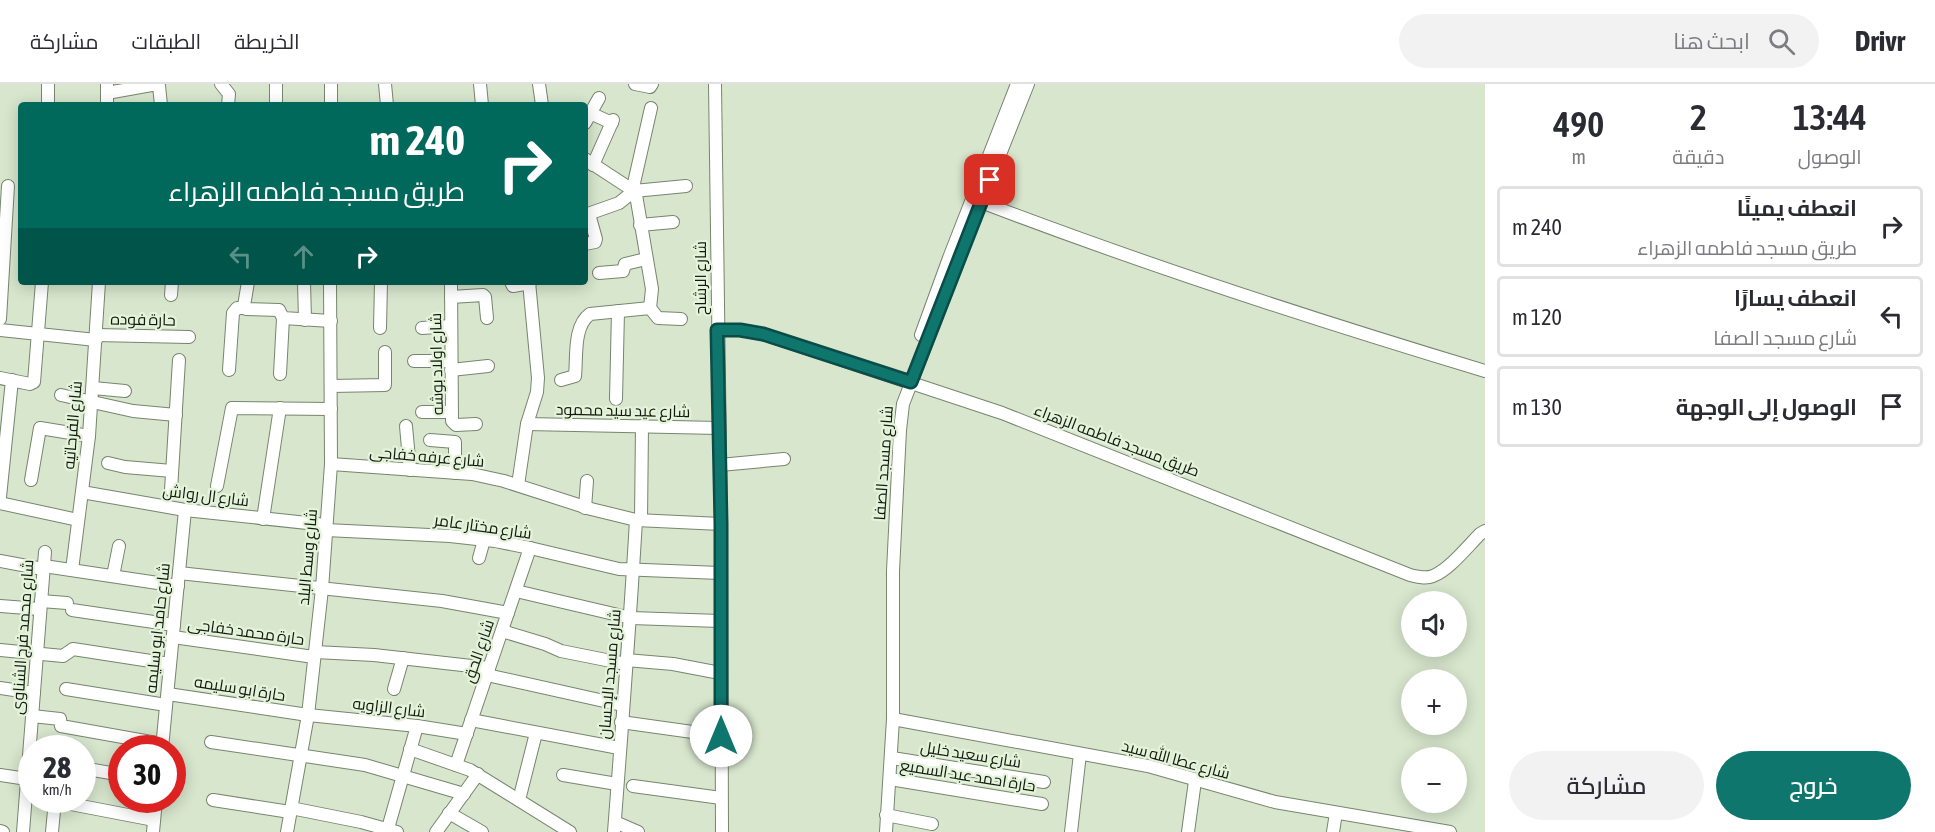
<!DOCTYPE html>
<html lang="ar">
<head>
<meta charset="utf-8">
<style>
	body { margin:0; font-family:"Asap Condensed",Cairo,sans-serif; background:#f2f2f3; color:#2b2b33; direction:rtl; height:100vh; display:flex; flex-direction:column; font-size:22px; white-space:nowrap }
	* { box-sizing:border-box; margin:0 }
	p { font-size:20px; color:#7c7c81 }
	.icon { flex:none; width:33px; height:33px; fill:none; stroke:currentColor; stroke-width:2; stroke-linecap:round; stroke-linejoin:round }
	.map { position:relative; flex:1; overflow:hidden; direction:ltr }
	.side { display:flex; flex-direction:column; background:#fff; width:450px }
	.side>* { flex:none }
	.hud { position:absolute; left:18px; top:18px; width:570px; height:183px; border-radius:6px; box-shadow:0 3px 15px #0003; direction:rtl; background:#00695c; color:#fff; overflow:hidden }
	.fabs { position:absolute; left:1401px; top:507px; display:grid; gap:12px }
	.fabs a { display:grid; place-items:center; width:66px; height:66px; border-radius:50%; background:#fff; box-shadow:0 3px 15px #0003; font-size:30px }
	.speed { position:absolute; left:18px; top:651px; display:flex; gap:12px; font-size:30px; font-weight:700; text-align:center }
	.speed>* { display:grid; place-content:center; width:78px; height:78px; border-radius:50%; background:#fff; box-shadow:0 3px 15px #0003; line-height:1 }
	.speed small { font-size:15px; font-weight:400 }
	.speed .limit { border:9px solid #d22; background:#fff; color:#111 }
	.pin { position:absolute; display:grid; place-items:center; width:51px; height:51px; color:#fff; margin:-26px; border-radius:12px; box-shadow:0 3px 9px #0006 }
	.me { position:absolute; width:66px; margin:-33px; rotate:0deg; stroke-linejoin:round; filter:drop-shadow(0 0 4px #0008) }
	.turn { display:flex; align-items:center; gap:21px; height:126px; padding:0 24px; font-size:27px }
	.turn .icon { width:78px; height:78px; stroke-width:2.5 }
	.turn b { display:block; font-size:42px; line-height:51px }
	.lanes { display:flex; align-items:center; height:57px; padding:0 24px; background:#0003; justify-content:center; gap:30px; direction:ltr }
	.lanes .off { opacity:.35 }
	.eta { display:flex; justify-content:space-evenly; align-items:center; height:102px; text-align:center }
	.eta b { font-size:36px; font-weight:600; line-height:42px }
	.action { display:flex; gap:12px; margin-top:auto; padding:12px 24px }
	.action a { flex:1; height:69px; border-radius:36px; background:#0f766e; color:#fff; font-size:24px; font-weight:600; line-height:69px; text-align:center }
	.action a+a { background:#f2f2f3; color:#2b2b33 }
	ul { padding:0; list-style:none }
	li { display:flex; align-items:center; gap:18px; height:81px; margin:0 12px 9px; padding:0 12px; border:3px solid #e1e1e2; border-radius:6px }
	li div { flex:1 }
	li b { display:block; font-size:22px }
	li em { font-style:normal }
	header { display:flex; align-items:center; gap:36px; box-sizing:border-box; height:84px; padding:0 30px; background:#fff; border-bottom:2px solid #e1e1e2 }
	header strong { font-size:28px }
	nav { display:flex; gap:33px; margin-inline-start:auto; font-size:21px }
	.search { width:420px; height:54px; background:#f2f2f3; display:flex; align-items:center; gap:15px; box-sizing:border-box; padding:0 21px; border-radius:33px; color:#7c7c81; font-size:22px }
	main { display:flex; flex:1; min-height:0 }
	.map>svg:first-child { display:block }
</style>
</head>
<body>
<header>
<strong>Drivr</strong>
<div class="search"><svg class="icon" aria-label="search" viewBox="0 0 24 24"><circle cx="10" cy="10" r="6"/><path d="M15 15l6 6"/></svg>ابحث هنا</div>
<nav><a>الخريطة</a><a>الطبقات</a><a>مشاركة</a></nav>
</header>
<main>
<section class="side">
<div class="eta">
<div><b>13:44</b><p>الوصول</p></div>
<div><b>2</b><p>دقيقة</p></div>
<div><b>490</b><p>m</p></div>
</div>
<ul>
<li><svg class="icon" aria-label="right" viewBox="0 0 24 24"><path d="M7 20v-9h11M14 6l5 5-5 5"/></svg><div><b>انعطف يمينًا</b><p>طريق مسجد فاطمه الزهراء</p></div><em>240 m</em></li>
<li><svg class="icon" aria-label="left" viewBox="0 0 24 24"><path d="M17 20v-9H6M10 6l-5 5 5 5"/></svg><div><b>انعطف يسارًا</b><p>شارع مسجد الصفا</p></div><em>120 m</em></li>
<li><svg class="icon" aria-label="arrive" viewBox="0 0 24 24"><path d="M6 21V4h12l-3 4 3 4H6"/></svg><div><b>الوصول إلى الوجهة</b></div><em>130 m</em></li>
</ul>
<div class="action"><a>خروج</a><a>مشاركة</a></div>
</section>
<div class="map">
<svg width="1485" height="748" viewBox="0 0 1485 748">
	<rect width="100%" height="100%" fill="#d7e6cd"/>
	<g fill="none" stroke-linecap="round" stroke-linejoin="round">
		<g stroke="#77856e" stroke-width="14">
			<g id="minor">
				<polyline points="221,0 229,10 228,21"/>
				<polyline points="276,0 276,21"/>
				<polyline points="385,0 387,21"/>
				<polyline points="480,0 482,21"/>
				<polyline points="539,0 542,21"/>
				<polyline points="635,0 650,3 652,0"/>
				<polyline points="715,0 721,440 722,748"/>
				<polyline points="107,9 157,0 159,2 161,21"/>
				<polyline points="48,21 48,0"/>
				<polyline points="107,21 107,0"/>
				<polyline points="331,21 331,0"/>
				<polyline points="590,29 612,39"/>
				<polyline points="585,39 599,14"/>
				<polyline points="585,75 634,107"/>
				<polyline points="593,81 613,36"/>
				<polyline points="634,107 686,102"/>
				<path d="M981 118C1146 181 1315 236 1485 287"/>
				<polyline points="585,131 619,119 634,107"/>
				<polyline points="640,141 673,138"/>
				<polyline points="585,160 595,158 596,155 589,130"/>
				<polyline points="599,189 623,187 625,180 646,175"/>
				<polyline points="248,198 244,222 246,225 279,226 283,234 331,237"/>
				<polyline points="304,198 305,236"/>
				<polyline points="451,198 452,337 456,341 476,340"/>
				<polyline points="511,198 513,202 530,199"/>
				<polyline points="171,211 172,198"/>
				<polyline points="451,213 483,211 485,213 487,234"/>
				<polyline points="650,224 652,205 634,99 651,24"/>
				<polyline points="0,235 8,102"/>
				<polyline points="380,244 381,198"/>
				<polyline points="422,244 451,242"/>
				<polyline points="0,246 96,256"/>
				<path d="M717 246H740L763 250 1002 329 1410 491C1418 493 1426 495 1433 492 1449 486 1468 462 1480 450L1485 447"/>
				<polyline points="96,251 189,253"/>
				<polyline points="921,251 949,174 1017,0"/>
				<polyline points="414,277 451,277"/>
				<polyline points="229,286 233,229 237,224 245,224"/>
				<polyline points="451,286 488,282"/>
				<polyline points="280,290 283,234"/>
				<polyline points="0,294 30,300 34,298 42,198"/>
				<path d="M561 296 575 292C577 273 573 242 590 230L650 224 658 234 681 235"/>
				<polyline points="331,302 385,301 385,268"/>
				<polyline points="93,304 125,307"/>
				<polyline points="61,311 133,327 176,331"/>
				<polyline points="616,315 618,227"/>
				<polyline points="422,328 451,328"/>
				<polyline points="527,340 719,344"/>
				<polyline points="406,342 410,386"/>
				<polyline points="430,356 455,358 455,389"/>
				<polyline points="108,379 125,383 172,387"/>
				<polyline points="331,380 472,390 504,397 591,425 636,436 721,440"/>
				<polyline points="720,381 784,375"/>
				<polyline points="31,396 40,344 89,352"/>
				<polyline points="518,401 527,340 537,308 538,294 529,198"/>
				<polyline points="217,402 232,324 331,325"/>
				<polyline points="171,406 179,276"/>
				<polyline points="82,408 185,426 326,441"/>
				<polyline points="0,413 12,296"/>
				<polyline points="0,419 78,436"/>
				<polyline points="585,424 587,397"/>
				<polyline points="263,435 280,324"/>
				<polyline points="641,436 642,342"/>
				<polyline points="326,446 450,452 495,457 530,464 619,485 720,489"/>
				<polyline points="479,474 484,456"/>
				<polyline points="0,477 43,485"/>
				<polyline points="44,482 178,502"/>
				<polyline points="72,486 89,352 99,198"/>
				<polyline points="179,489 442,517 508,529"/>
				<polyline points="113,492 119,462"/>
				<polyline points="516,507 631,534 720,537"/>
				<polyline points="41,517 67,519"/>
				<polyline points="0,522 40,525"/>
				<polyline points="72,526 174,541"/>
				<polyline points="502,547 545,560 561,567 626,580"/>
				<polyline points="173,553 314,573"/>
				<polyline points="0,566 63,572 73,565 170,580"/>
				<polyline points="315,568 374,571 489,584"/>
				<polyline points="626,576 673,580 720,589"/>
				<polyline points="487,591 622,621"/>
				<polyline points="0,604 34,609"/>
				<polyline points="66,605 166,621"/>
				<polyline points="394,605 403,574"/>
				<polyline points="168,610 308,631 417,642 467,650"/>
				<polyline points="32,632 60,635 61,642 162,660"/>
				<polyline points="893,635 1148,682 1275,718 1450,748"/>
				<polyline points="471,636 619,664"/>
				<polyline points="621,638 721,652"/>
				<polyline points="211,658 365,681 464,710"/>
				<polyline points="162,664 185,426"/>
				<polyline points="410,665 470,686 570,748"/>
				<polyline points="892,674 1044,698"/>
				<polyline points="456,681 530,464"/>
				<polyline points="82,684 122,691"/>
				<polyline points="0,691 27,695"/>
				<polyline points="563,691 617,700"/>
				<polyline points="890,695 1042,720"/>
				<polyline points="633,702 721,714"/>
				<polyline points="213,716 290,728"/>
				<polyline points="519,716 536,649"/>
				<polyline points="55,717 154,736"/>
				<polyline points="291,724 361,738 397,748"/>
				<polyline points="449,729 482,748"/>
				<polyline points="886,731 932,740"/>
				<polyline points="615,738 638,748"/>
				<polyline points="0,747 3,748"/>
				<polyline points="23,748 45,468"/>
				<polyline points="52,748 55,716"/>
				<polyline points="153,748 156,716"/>
				<polyline points="287,748 308,631 322,505 331,380 330,198"/>
				<polyline points="387,748 417,642"/>
				<polyline points="436,748 478,690"/>
				<path d="M614 748C622 644 630 540 636 436"/>
				<polyline points="886,748 893,635 893,487 900,346 903,320 981,118 1028,0"/>
				<polyline points="1071,748 1080,670"/>
				<polyline points="1188,748 1195,697"/>
				<polyline points="1333,748 1336,729"/>
			</g>
		</g>
		<use href="#minor" stroke="#fff" stroke-width="12"/>
	</g>
	<g fill="none" stroke-linecap="round" stroke-linejoin="round">
		<g stroke="#0a4d48" stroke-width="15">
			<polyline id="route" points="721,652 721,440 717,246 740,246 763,250 911,298 990,96"/>
		</g>
		<use href="#route" stroke="#0f766e" stroke-width="10"/>
	</g>
	<g text-anchor="middle" stroke-width="4.5" stroke-linejoin="round" paint-order="stroke">
		<g font-size="16" fill="#131910" stroke="#e4f4da">
			<text transform="translate(700 194) rotate(-90)" y="6">شارع الرشاح</text>
			<text transform="translate(143 235) rotate(1)" y="6">حارة فوده</text>
			<text transform="translate(436 280) rotate(-91)" y="6">شارع اولاد بوشه</text>
			<text transform="translate(623 326) rotate(1)" y="6">شارع عيد سيد محمود</text>
			<text transform="translate(72 341) rotate(-85)" y="6">شارع الفرحاتيه</text>
			<text transform="translate(1117 356) rotate(21)" y="6">طريق مسجد فاطمه الزهراء</text>
			<text transform="translate(427 372) rotate(5)" y="6">شارع عرفه خفاجى</text>
			<text transform="translate(883 379) rotate(-86)" y="6">شارع مسجد الصفا</text>
			<text transform="translate(206 411) rotate(7)" y="6">شارع ال رواش</text>
			<text transform="translate(483 442) rotate(8)" y="6">شارع مختار عامر</text>
			<text transform="translate(307 473) rotate(-85)" y="6">شارع وسط البلد</text>
			<text transform="translate(157 544) rotate(-84)" y="6">شارع حامد ابو سليمه</text>
			<text transform="translate(246 547) rotate(8)" y="6">حارة محمد خفاجى</text>
			<text transform="translate(22 553) rotate(-86)" y="6">شارع محمد فرج الشناوى</text>
			<text transform="translate(478 567) rotate(-71)" y="6">شارع الحق</text>
			<text transform="translate(609 590) rotate(-85)" y="6">شارع مسجد الإحسان</text>
			<text transform="translate(240 604) rotate(9)" y="6">حارة ابو سليمه</text>
			<text transform="translate(389 623) rotate(7)" y="6">شارع الزاويه</text>
			<text transform="translate(971 670) rotate(9)" y="6">شارع سعيد خليل</text>
			<text transform="translate(1176 675) rotate(15)" y="6">شارع عطا الله سيد</text>
			<text transform="translate(968 691) rotate(9)" y="6">حارة احمد عبد السميع</text>
		</g>
	</g>
</svg>
<div class="fabs">
<a><svg class="icon" aria-label="sound" viewBox="0 0 24 24"><path d="M4 9h4l5-4v14l-5-4H4zM17 9q2 3 0 6"/></svg></a>
<a>+</a>
<a>−</a>
</div>
<div class="speed"><div>28<small>km/h</small></div><div class="limit">30</div></div>
<div class="pin" style="left:990px;top:96px;background:#d93025"><svg class="icon" aria-label="arrive" viewBox="0 0 24 24"><path d="M6 21V4h12l-3 4 3 4H6"/></svg></div>
<svg class="me" style="left:721px;top:652px" viewBox="-20 -20 40 40"><circle r="19" fill="#fff"/><path d="M0-13L10 11 0 6-10 11z" fill="#0f766e"/></svg>
<div class="hud">
<div class="turn"><svg class="icon" aria-label="right" viewBox="0 0 24 24"><path d="M7 20v-9h11M14 6l5 5-5 5"/></svg><div><b>240 m</b>طريق مسجد فاطمه الزهراء</div></div>
<div class="lanes"><svg class="icon off" aria-label="left" viewBox="0 0 24 24"><path d="M17 20v-9H6M10 6l-5 5 5 5"/></svg><svg class="icon off" aria-label="ahead" viewBox="0 0 24 24"><path d="M12 20V5M6 11l6-6 6 6"/></svg><svg class="icon" aria-label="right" viewBox="0 0 24 24"><path d="M7 20v-9h11M14 6l5 5-5 5"/></svg></div>
</div>
</div>
</main>
</body>
</html>
